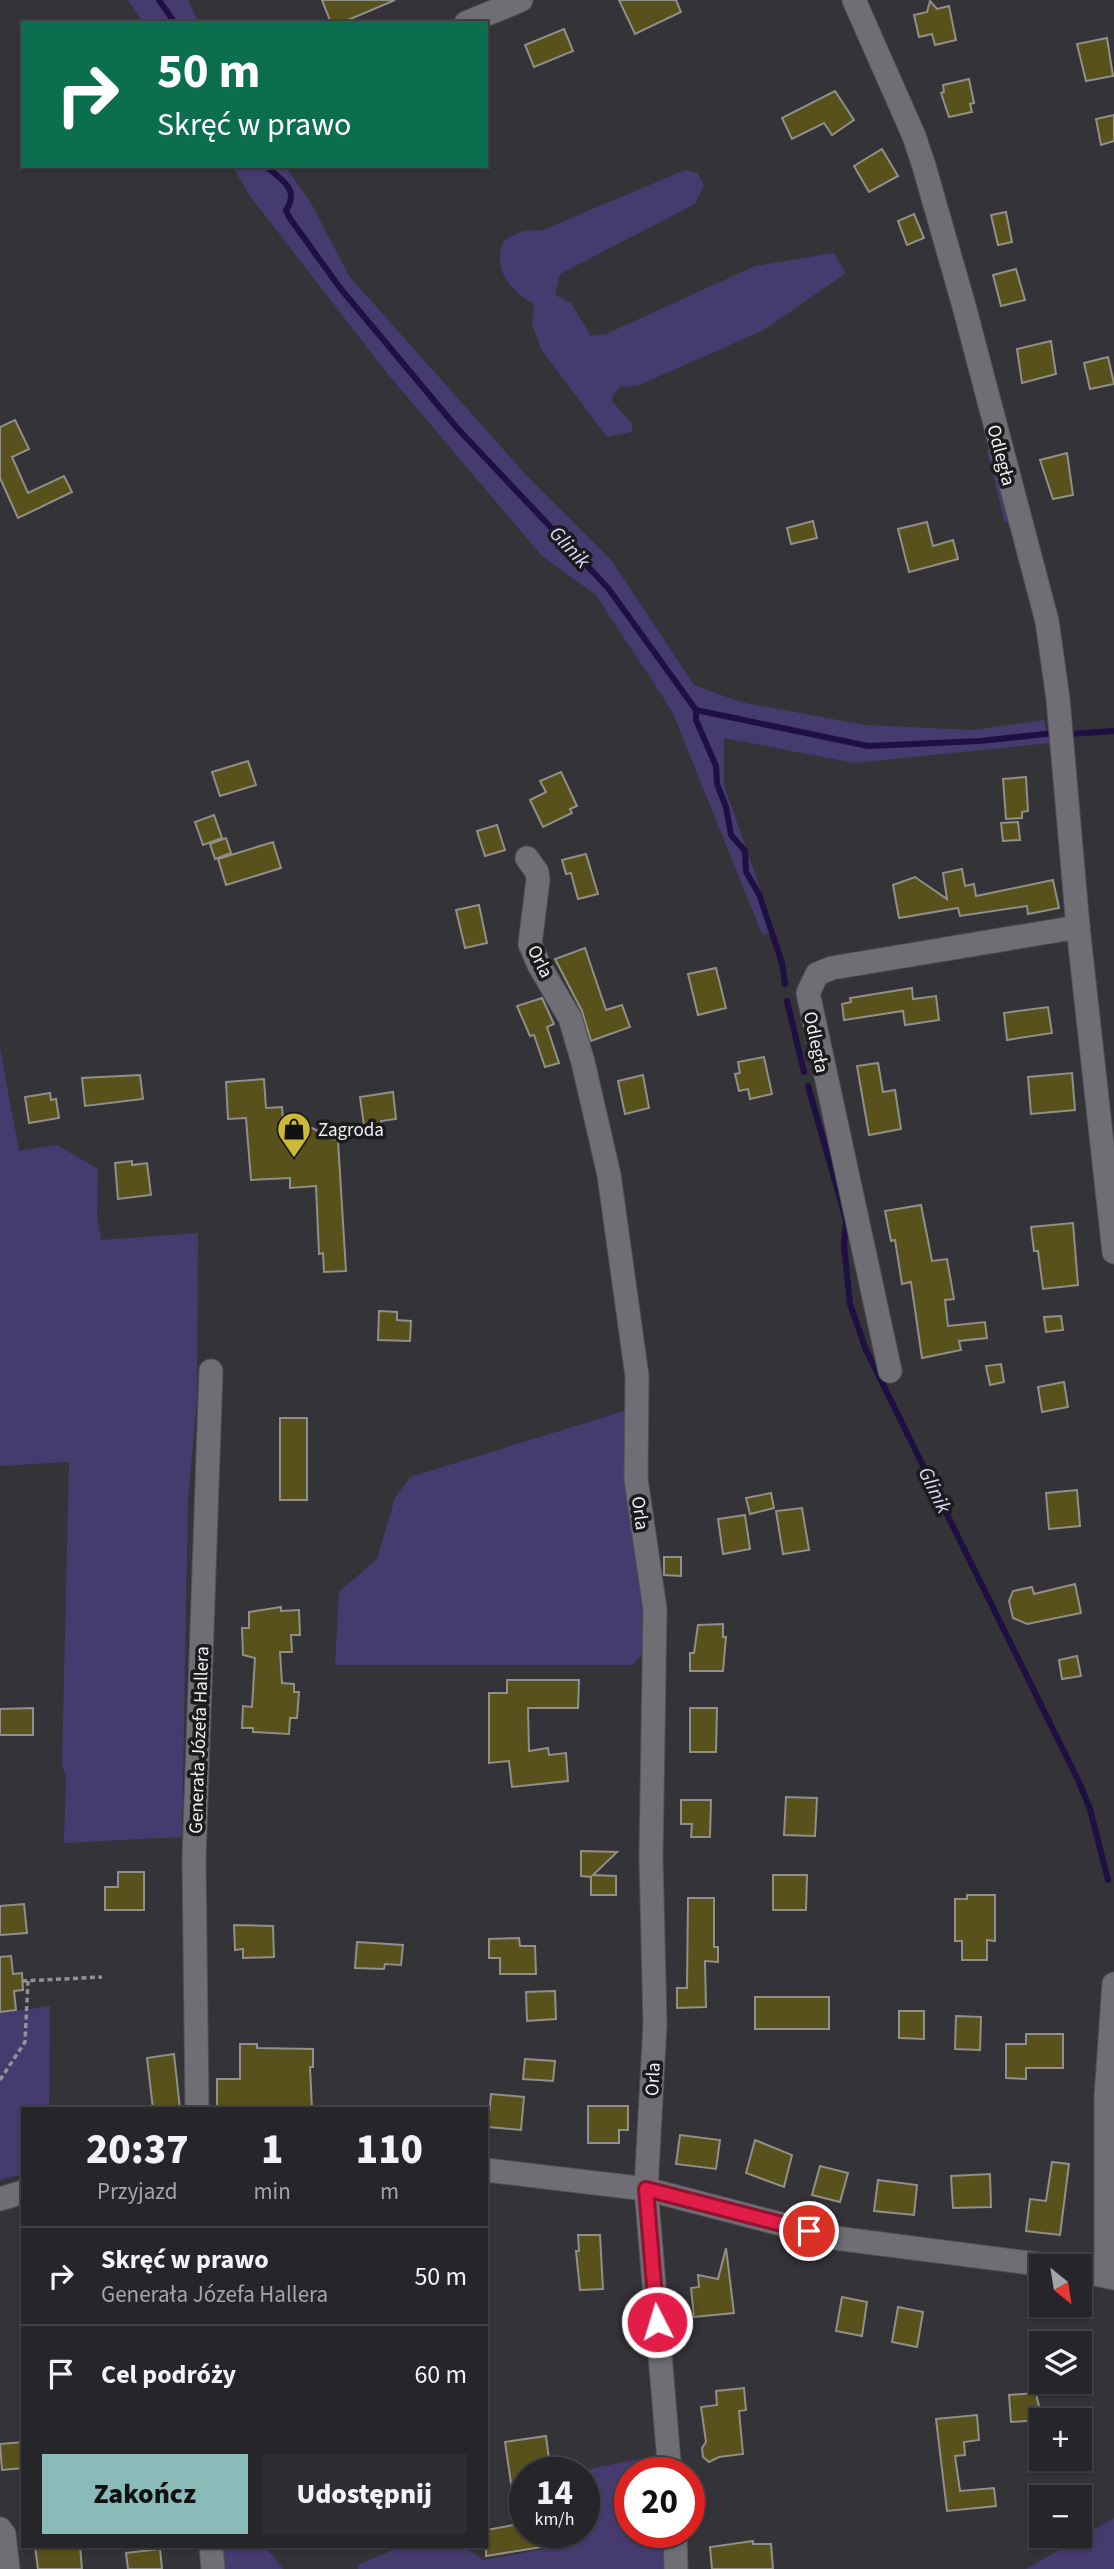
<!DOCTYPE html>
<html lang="pl">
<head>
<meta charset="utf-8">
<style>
	body { margin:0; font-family:"Source Sans 3",sans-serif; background:#2e2e32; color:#f1f3f6; height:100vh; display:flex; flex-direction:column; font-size:26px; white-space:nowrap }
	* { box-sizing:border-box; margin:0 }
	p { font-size:23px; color:#a4a5a8 }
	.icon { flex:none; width:38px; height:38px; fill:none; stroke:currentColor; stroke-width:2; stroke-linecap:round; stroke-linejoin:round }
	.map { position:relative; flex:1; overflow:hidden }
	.details { position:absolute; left:21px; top:2107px; width:467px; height:441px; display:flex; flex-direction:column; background:#26262a; border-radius:0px; box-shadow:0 2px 5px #0004,0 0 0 2px #424347 }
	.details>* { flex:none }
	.guide { position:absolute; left:21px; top:21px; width:467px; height:147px; border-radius:0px; box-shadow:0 2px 5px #0004,0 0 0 2px #424347; background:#0b6e4f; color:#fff; overflow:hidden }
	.needle { width:46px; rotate:150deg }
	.controls { position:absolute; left:1029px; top:2254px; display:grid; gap:14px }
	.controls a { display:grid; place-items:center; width:63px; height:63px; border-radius:0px; background:#26262a; box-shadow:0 2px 5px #0004,0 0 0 2px #424347; font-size:35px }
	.speed { position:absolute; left:509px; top:2457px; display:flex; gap:14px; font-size:35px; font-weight:700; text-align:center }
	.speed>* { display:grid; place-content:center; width:91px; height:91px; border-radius:50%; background:#26262a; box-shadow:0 2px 5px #0004,0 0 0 2px #424347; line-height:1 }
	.speed small { font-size:18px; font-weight:400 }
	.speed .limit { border:10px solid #d22; background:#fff; color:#111 }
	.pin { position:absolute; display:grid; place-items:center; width:60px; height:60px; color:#fff; margin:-30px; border:4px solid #fff; border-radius:50%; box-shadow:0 2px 7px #0007 }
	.me { position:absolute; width:77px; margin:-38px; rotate:355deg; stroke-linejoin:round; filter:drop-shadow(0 0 5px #0008) }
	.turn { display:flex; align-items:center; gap:24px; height:147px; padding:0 21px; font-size:32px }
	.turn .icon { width:91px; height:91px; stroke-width:2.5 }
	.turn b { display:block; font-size:49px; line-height:60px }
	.eta { display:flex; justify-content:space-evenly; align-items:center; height:119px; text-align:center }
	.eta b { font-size:42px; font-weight:800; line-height:49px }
	.action { display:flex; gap:14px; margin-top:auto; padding:14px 21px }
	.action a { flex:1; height:80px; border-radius:0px; background:#8bbbb9; color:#111; font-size:28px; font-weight:800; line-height:80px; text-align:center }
	.action a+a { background:#2e2e32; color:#f1f3f6 }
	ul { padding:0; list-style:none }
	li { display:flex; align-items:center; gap:21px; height:98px; padding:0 21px; border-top:2px solid #424347 }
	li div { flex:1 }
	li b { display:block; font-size:26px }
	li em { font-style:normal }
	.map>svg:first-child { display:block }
</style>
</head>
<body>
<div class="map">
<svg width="1114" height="2569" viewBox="0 0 1114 2569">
	<rect width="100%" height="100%" fill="#333338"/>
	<g fill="#463b6f">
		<polygon points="128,0 188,0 199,23 143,23"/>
		<polygon points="232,166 285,166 311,203 349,276 526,475 612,561 694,685 740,702 865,725 974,730 1044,720 1050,743 854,763 724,738 724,785 776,934 762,934 672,711 596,595 541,555 387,373 250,196"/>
		<path d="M685 170 698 173 704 186 695 204 560 274 555 295 571 303 591 336 606 334 755 266 834 253 846 273 764 330 637 386 620 387 613 395 612 401 633 425 631 432 607 437 541 349 532 324 534 304C510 291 491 268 504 240L523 231 543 230Z"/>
		<polygon points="987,450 998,450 1014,512 1005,524"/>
		<polygon points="0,1048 19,1151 57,1145 98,1169 97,1214 101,1240 198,1233 197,1398 188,1501 182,1837 64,1843 66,1778 62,1764 69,1462 0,1466"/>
		<polygon points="631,1409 648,1648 632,1665 335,1665 339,1592 377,1559 395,1498 410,1477"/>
		<polygon points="50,2006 49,2109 23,2109 23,2174 0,2180 0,2013"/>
		<polygon points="660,2455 661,2473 630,2473 630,2532 664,2532 665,2569 358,2569 358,2565 402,2546 463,2546 483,2560 574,2544 573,2532 584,2532 584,2473 568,2473"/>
		<polygon points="1114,2518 1114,2569 1026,2569 1028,2568"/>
		<polygon points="222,2546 265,2546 283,2569 224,2569"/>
	</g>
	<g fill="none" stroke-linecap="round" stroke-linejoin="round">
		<g stroke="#1f0f42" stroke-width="6">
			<polyline points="159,0 175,23"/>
			<path d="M266 166C279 179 301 188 286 210L289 217 340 288 457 428 608 588 696 710V720L716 766 717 784 726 807 731 835 745 851 746 872 759 894 782 963 785 984"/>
			<polyline points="696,710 868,746 980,741 1054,733"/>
			<polyline points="1068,734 1114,731"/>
			<polyline points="787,1001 804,1072"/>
			<polyline points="808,1086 846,1220 844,1245 850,1304 866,1350 1079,1782 1090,1809 1108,1880"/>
		</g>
	</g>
	<g fill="#59511b" stroke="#908f89" stroke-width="2">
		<polygon points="322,0 395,0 341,23 331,23"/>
		<polygon points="619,0 676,0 681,12 635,34"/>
		<polygon points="930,1 937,9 949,6 956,40 935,45 932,34 919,37 914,15 927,12"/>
		<polygon points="564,29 573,51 534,67 525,45"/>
		<polygon points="1107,38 1113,76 1086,81 1077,44"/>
		<polygon points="969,79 974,103 970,104 972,112 949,117 941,93 944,92 943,85"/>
		<polygon points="835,91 854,120 832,135 824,123 792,139 782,118"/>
		<polygon points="1114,115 1114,141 1101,145 1096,119"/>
		<polygon points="882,149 898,176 869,192 854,166"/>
		<polygon points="1006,212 1012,242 998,245 991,215"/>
		<polygon points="914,214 924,238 907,245 898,221"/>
		<polygon points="1016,269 1025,300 1001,306 993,275"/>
		<polygon points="1051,341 1056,374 1022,383 1017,349"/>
		<polygon points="1108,357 1114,384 1090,389 1084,363"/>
		<polygon points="15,420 29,449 12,457 28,493 64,476 72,492 18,518 0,478 0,427"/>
		<polygon points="1067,453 1073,495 1053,499 1040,460"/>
		<polygon points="813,521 817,538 791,544 787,528"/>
		<polygon points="927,522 933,546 953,540 958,559 909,572 898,529"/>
		<polygon points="248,761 256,785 220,796 212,772"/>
		<polygon points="561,772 577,806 570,809 572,813 543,827 530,800 546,792 540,781"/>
		<polygon points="1026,777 1028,811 1022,812 1022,818 1006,819 1003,779"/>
		<polygon points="214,815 222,838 203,845 195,822"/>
		<polygon points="1018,822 1020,840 1003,841 1001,823"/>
		<polygon points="497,825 505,850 485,856 477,831"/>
		<polygon points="226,838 231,853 215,859 210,844"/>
		<polygon points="273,842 281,868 226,885 218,859"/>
		<polygon points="586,854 598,894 578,899 571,873 566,874 562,860"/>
		<polygon points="962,869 965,886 974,884 976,896 1053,880 1059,908 1028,914 1027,906 960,916 958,908 899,918 893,885 915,877 947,899 943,873"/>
		<polygon points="479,905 487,943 465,948 456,910"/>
		<polygon points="585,948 606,1010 622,1005 630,1027 591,1041 582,1011 555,959"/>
		<polygon points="716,968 726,1008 698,1015 688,974"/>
		<polygon points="912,988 913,999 936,996 939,1020 905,1025 903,1011 844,1020 842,1004 851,1002 850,998"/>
		<polygon points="542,998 554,1024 547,1027 559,1063 545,1067 534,1035 530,1036 517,1006"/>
		<polygon points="1048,1007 1052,1033 1007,1040 1004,1013"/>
		<polygon points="764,1057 772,1094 750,1099 748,1089 739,1091 735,1074 740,1073 738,1062"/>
		<polygon points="878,1063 883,1092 895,1090 901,1129 869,1135 857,1066"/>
		<polygon points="1072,1073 1075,1110 1031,1114 1028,1077"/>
		<polygon points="140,1075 143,1099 85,1106 82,1078"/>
		<polygon points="643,1075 649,1108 625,1114 618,1081"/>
		<polygon points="264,1079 266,1108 282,1107 284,1130 312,1128 338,1141 346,1271 324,1272 323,1253 319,1254 316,1186 290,1188 290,1178 251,1180 246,1118 228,1119 226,1082"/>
		<polygon points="393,1092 396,1119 381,1121 382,1130 365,1133 360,1097"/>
		<polygon points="50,1093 51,1100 56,1099 59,1118 29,1123 25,1097"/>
		<polygon points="132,1161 132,1165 147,1163 151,1195 118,1199 115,1163"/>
		<polygon points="921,1205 932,1261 947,1259 954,1299 945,1300 948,1326 985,1322 987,1338 959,1341 961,1350 922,1358 911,1282 902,1284 895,1240 891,1241 885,1211"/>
		<polygon points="1073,1223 1078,1285 1043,1289 1038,1251 1034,1251 1031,1227"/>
		<polygon points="379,1311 397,1312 397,1320 411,1321 410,1341 378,1340"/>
		<polygon points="1061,1316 1063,1330 1046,1332 1044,1317"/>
		<polygon points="1001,1364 1004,1382 990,1385 986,1366"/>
		<polygon points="1064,1382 1068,1407 1042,1412 1038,1387"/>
		<rect x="280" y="1418" width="27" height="82"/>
		<polygon points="1077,1490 1080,1526 1049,1529 1046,1493"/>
		<polygon points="771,1493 774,1508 750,1514 746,1498"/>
		<polygon points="802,1508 809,1550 783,1554 776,1511"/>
		<polygon points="745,1515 750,1549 723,1554 718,1519"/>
		<polygon points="664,1557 681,1557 681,1576 664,1575"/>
		<polygon points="1075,1584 1081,1613 1027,1624 1013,1618 1009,1601 1013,1591 1032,1587 1034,1594"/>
		<polygon points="281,1607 281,1611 299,1610 300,1635 291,1635 292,1652 280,1652 282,1683 294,1684 294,1692 299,1692 297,1718 290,1718 289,1734 253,1732 253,1728 242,1728 243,1706 252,1707 255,1658 243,1655 242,1628 249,1628 249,1612"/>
		<polygon points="723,1624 723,1637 726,1637 723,1671 690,1671 690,1653 694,1653 698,1625"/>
		<polygon points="1077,1656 1081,1676 1062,1679 1059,1660"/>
		<polygon points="507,1680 579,1680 578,1708 528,1708 529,1751 548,1748 549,1755 566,1753 568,1781 512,1787 509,1761 489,1763 489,1693 507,1693"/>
		<polygon points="33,1708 33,1735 0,1735 0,1709"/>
		<polygon points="690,1708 717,1708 716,1752 690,1752"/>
		<polygon points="786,1797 817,1798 815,1836 784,1835"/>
		<polygon points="681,1800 711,1800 710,1837 691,1837 692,1824 681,1824"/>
		<polygon points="581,1851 617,1852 593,1875 616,1876 616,1895 591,1895 591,1877 581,1876"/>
		<polygon points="118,1872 144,1872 144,1910 105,1910 105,1887 118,1887"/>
		<polygon points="773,1875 807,1875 806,1910 773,1910"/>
		<polygon points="967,1895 995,1895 995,1941 987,1940 987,1960 962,1960 962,1941 955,1941 955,1899 967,1899"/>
		<polygon points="688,1898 714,1898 714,1947 718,1947 718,1962 705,1961 706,2007 677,2008 677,1988 687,1988"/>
		<polygon points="24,1904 27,1933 0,1935 0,1906"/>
		<polygon points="234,1925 273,1926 274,1957 243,1958 243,1949 235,1950"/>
		<polygon points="519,1938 520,1946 535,1946 536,1974 500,1974 500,1958 489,1958 489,1939"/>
		<polygon points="357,1942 403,1945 401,1965 385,1964 384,1969 355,1968"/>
		<polygon points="11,1956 13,1974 22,1973 23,1990 14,1991 16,2010 0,2012 0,1957"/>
		<polygon points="555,1991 556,2019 527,2021 526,1992"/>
		<rect x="755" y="1997" width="74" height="32"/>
		<polygon points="899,2011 924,2011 924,2039 899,2038"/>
		<polygon points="956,2016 981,2017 980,2050 955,2049"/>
		<polygon points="1026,2034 1063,2034 1063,2068 1026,2068 1026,2079 1006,2078 1006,2044 1026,2044"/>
		<polygon points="240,2044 257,2044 257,2048 313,2049 313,2067 310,2067 312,2109 217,2109 217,2079 240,2079"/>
		<polygon points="174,2054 180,2109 153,2109 147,2058"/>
		<polygon points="525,2059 555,2061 553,2081 523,2079"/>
		<polygon points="491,2094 524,2097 521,2130 488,2127"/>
		<polygon points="588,2106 628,2106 628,2130 619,2130 619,2143 588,2143"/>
		<polygon points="680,2135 720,2140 716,2169 676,2164"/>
		<polygon points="755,2140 792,2155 784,2187 746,2173"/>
		<polygon points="1052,2162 1069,2164 1060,2235 1026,2231 1030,2199 1046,2201"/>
		<polygon points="820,2166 848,2173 840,2202 812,2195"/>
		<polygon points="990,2174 991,2207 953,2208 951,2176"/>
		<polygon points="878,2180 917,2185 914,2215 874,2211"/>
		<polygon points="578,2235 600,2235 603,2289 580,2290 576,2251 579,2251"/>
		<polygon points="726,2248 734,2313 694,2317 691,2288 699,2287 698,2275 718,2279"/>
		<polygon points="842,2297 867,2302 862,2336 836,2331"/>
		<polygon points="898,2307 923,2312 917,2347 892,2342"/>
		<polygon points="744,2388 746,2410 739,2411 743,2454 719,2457 709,2462 703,2457 702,2448 706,2442 701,2407 717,2405 716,2391"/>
		<polygon points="1036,2393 1042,2420 1011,2422 1009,2395"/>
		<polygon points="977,2415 979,2440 964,2442 965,2455 955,2456 960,2491 994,2488 996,2506 947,2511 936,2419"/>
		<polygon points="546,2436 550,2467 525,2473 525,2488 512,2490 505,2442"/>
		<polygon points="23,2442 23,2468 2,2470 0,2444"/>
		<polygon points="525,2523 525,2532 578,2532 579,2541 486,2556 486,2530"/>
		<polygon points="753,2541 753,2544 771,2544 773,2569 712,2569 710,2547"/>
		<polygon points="35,2546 80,2546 82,2569 38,2569"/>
		<polygon points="160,2549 162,2569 128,2569 126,2553"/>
	</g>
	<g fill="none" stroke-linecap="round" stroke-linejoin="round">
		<g stroke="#525256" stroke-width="25">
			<g id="minor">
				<polyline points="854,0 914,136 924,166 964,306 1047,621 1058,699 1078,927 1114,1252"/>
				<polyline points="466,23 521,0"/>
				<polyline points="527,858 537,872 538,880 530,944 539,965 570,1018 583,1062 609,1175 637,1376 636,1479 655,1609 651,1857 655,2024 646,2189 670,2473"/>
				<polyline points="890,1371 808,993 817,974 832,968 1078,927"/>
				<polyline points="197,2109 194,1858 211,1371"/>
				<polyline points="486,2170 646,2189 835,2238 1053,2266"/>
				<polyline points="0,2199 23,2192"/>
				<polyline points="1080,2271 1114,2278"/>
				<polyline points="1103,2274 1106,2256 1106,2097 1114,1984"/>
				<polyline points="0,2529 4,2534 8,2569"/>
				<polyline points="675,2532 676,2569"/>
				<polyline points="211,2546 213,2569"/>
			</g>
		</g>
		<g stroke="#929296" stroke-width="3.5" stroke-dasharray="5 3.5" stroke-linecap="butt">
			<polyline points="22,1981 102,1977"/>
			<polyline points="0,2080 25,2042 28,1981"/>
		</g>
		<use href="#minor" stroke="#6f6e74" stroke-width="23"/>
	</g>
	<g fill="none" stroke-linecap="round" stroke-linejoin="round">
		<g stroke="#92132f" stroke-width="18">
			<polyline id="route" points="657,2322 646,2189 809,2231"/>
		</g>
		<use href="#route" stroke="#e11d48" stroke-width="12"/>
	</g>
	<defs>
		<g id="shop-pin" transform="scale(1.75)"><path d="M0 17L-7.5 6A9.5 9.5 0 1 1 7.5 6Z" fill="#cdb938" stroke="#1b1b1d"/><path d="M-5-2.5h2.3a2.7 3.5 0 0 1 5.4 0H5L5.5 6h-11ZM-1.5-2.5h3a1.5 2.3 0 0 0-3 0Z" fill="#111"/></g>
	</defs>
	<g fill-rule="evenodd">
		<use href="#shop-pin" x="294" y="1129"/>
	</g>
	<g text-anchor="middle" stroke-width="7" stroke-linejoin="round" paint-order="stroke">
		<g font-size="19" fill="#f0f0f3" stroke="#1b1b1d">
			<text transform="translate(1002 455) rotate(75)" y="7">Odległa</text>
			<text transform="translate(541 961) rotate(64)" y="7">Orla</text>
			<text transform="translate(817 1042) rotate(78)" y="7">Odległa</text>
			<text transform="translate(641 1513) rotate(82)" y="7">Orla</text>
			<text transform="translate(198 1740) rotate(-88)" y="7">Generała Józefa Hallera</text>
			<text transform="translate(652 2079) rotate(-87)" y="7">Orla</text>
		</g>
		<g font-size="19" fill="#f0f0f3" stroke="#1b1b1d" text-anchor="start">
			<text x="318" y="1136">Zagroda</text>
		</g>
		<g font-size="21" font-style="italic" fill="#dad5f8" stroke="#1b1b1d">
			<text transform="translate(570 547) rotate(47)" y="7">Glinik</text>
			<text transform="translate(935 1490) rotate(64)" y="7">Glinik</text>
		</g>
	</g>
</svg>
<div class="controls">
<a><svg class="needle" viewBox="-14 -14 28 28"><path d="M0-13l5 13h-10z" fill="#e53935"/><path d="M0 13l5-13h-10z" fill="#a4a5a8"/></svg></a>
<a><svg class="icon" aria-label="layers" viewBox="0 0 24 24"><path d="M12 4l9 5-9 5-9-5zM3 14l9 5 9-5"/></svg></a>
<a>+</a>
<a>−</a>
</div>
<div class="speed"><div>14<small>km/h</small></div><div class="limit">20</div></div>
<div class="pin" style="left:809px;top:2231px;background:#d93025"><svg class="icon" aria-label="arrive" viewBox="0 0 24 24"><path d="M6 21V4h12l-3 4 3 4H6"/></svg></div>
<svg class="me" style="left:657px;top:2322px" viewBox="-20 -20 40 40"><circle r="17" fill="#e11d48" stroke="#fff" stroke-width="3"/><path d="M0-11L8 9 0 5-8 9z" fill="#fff"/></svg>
<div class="guide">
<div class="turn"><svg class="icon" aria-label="right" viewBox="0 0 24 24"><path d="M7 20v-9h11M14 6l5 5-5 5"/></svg><div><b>50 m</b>Skręć w prawo</div></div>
</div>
<section class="details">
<div class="eta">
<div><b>20:37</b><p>Przyjazd</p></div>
<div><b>1</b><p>min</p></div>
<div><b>110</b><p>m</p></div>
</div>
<ul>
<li><svg class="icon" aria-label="right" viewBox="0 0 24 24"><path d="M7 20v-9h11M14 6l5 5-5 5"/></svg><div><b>Skręć w prawo</b><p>Generała Józefa Hallera</p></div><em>50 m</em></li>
<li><svg class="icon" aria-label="arrive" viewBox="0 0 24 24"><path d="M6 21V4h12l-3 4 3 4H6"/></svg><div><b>Cel podróży</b></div><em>60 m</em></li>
</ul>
<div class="action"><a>Zakończ</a><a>Udostępnij</a></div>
</section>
</div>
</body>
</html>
